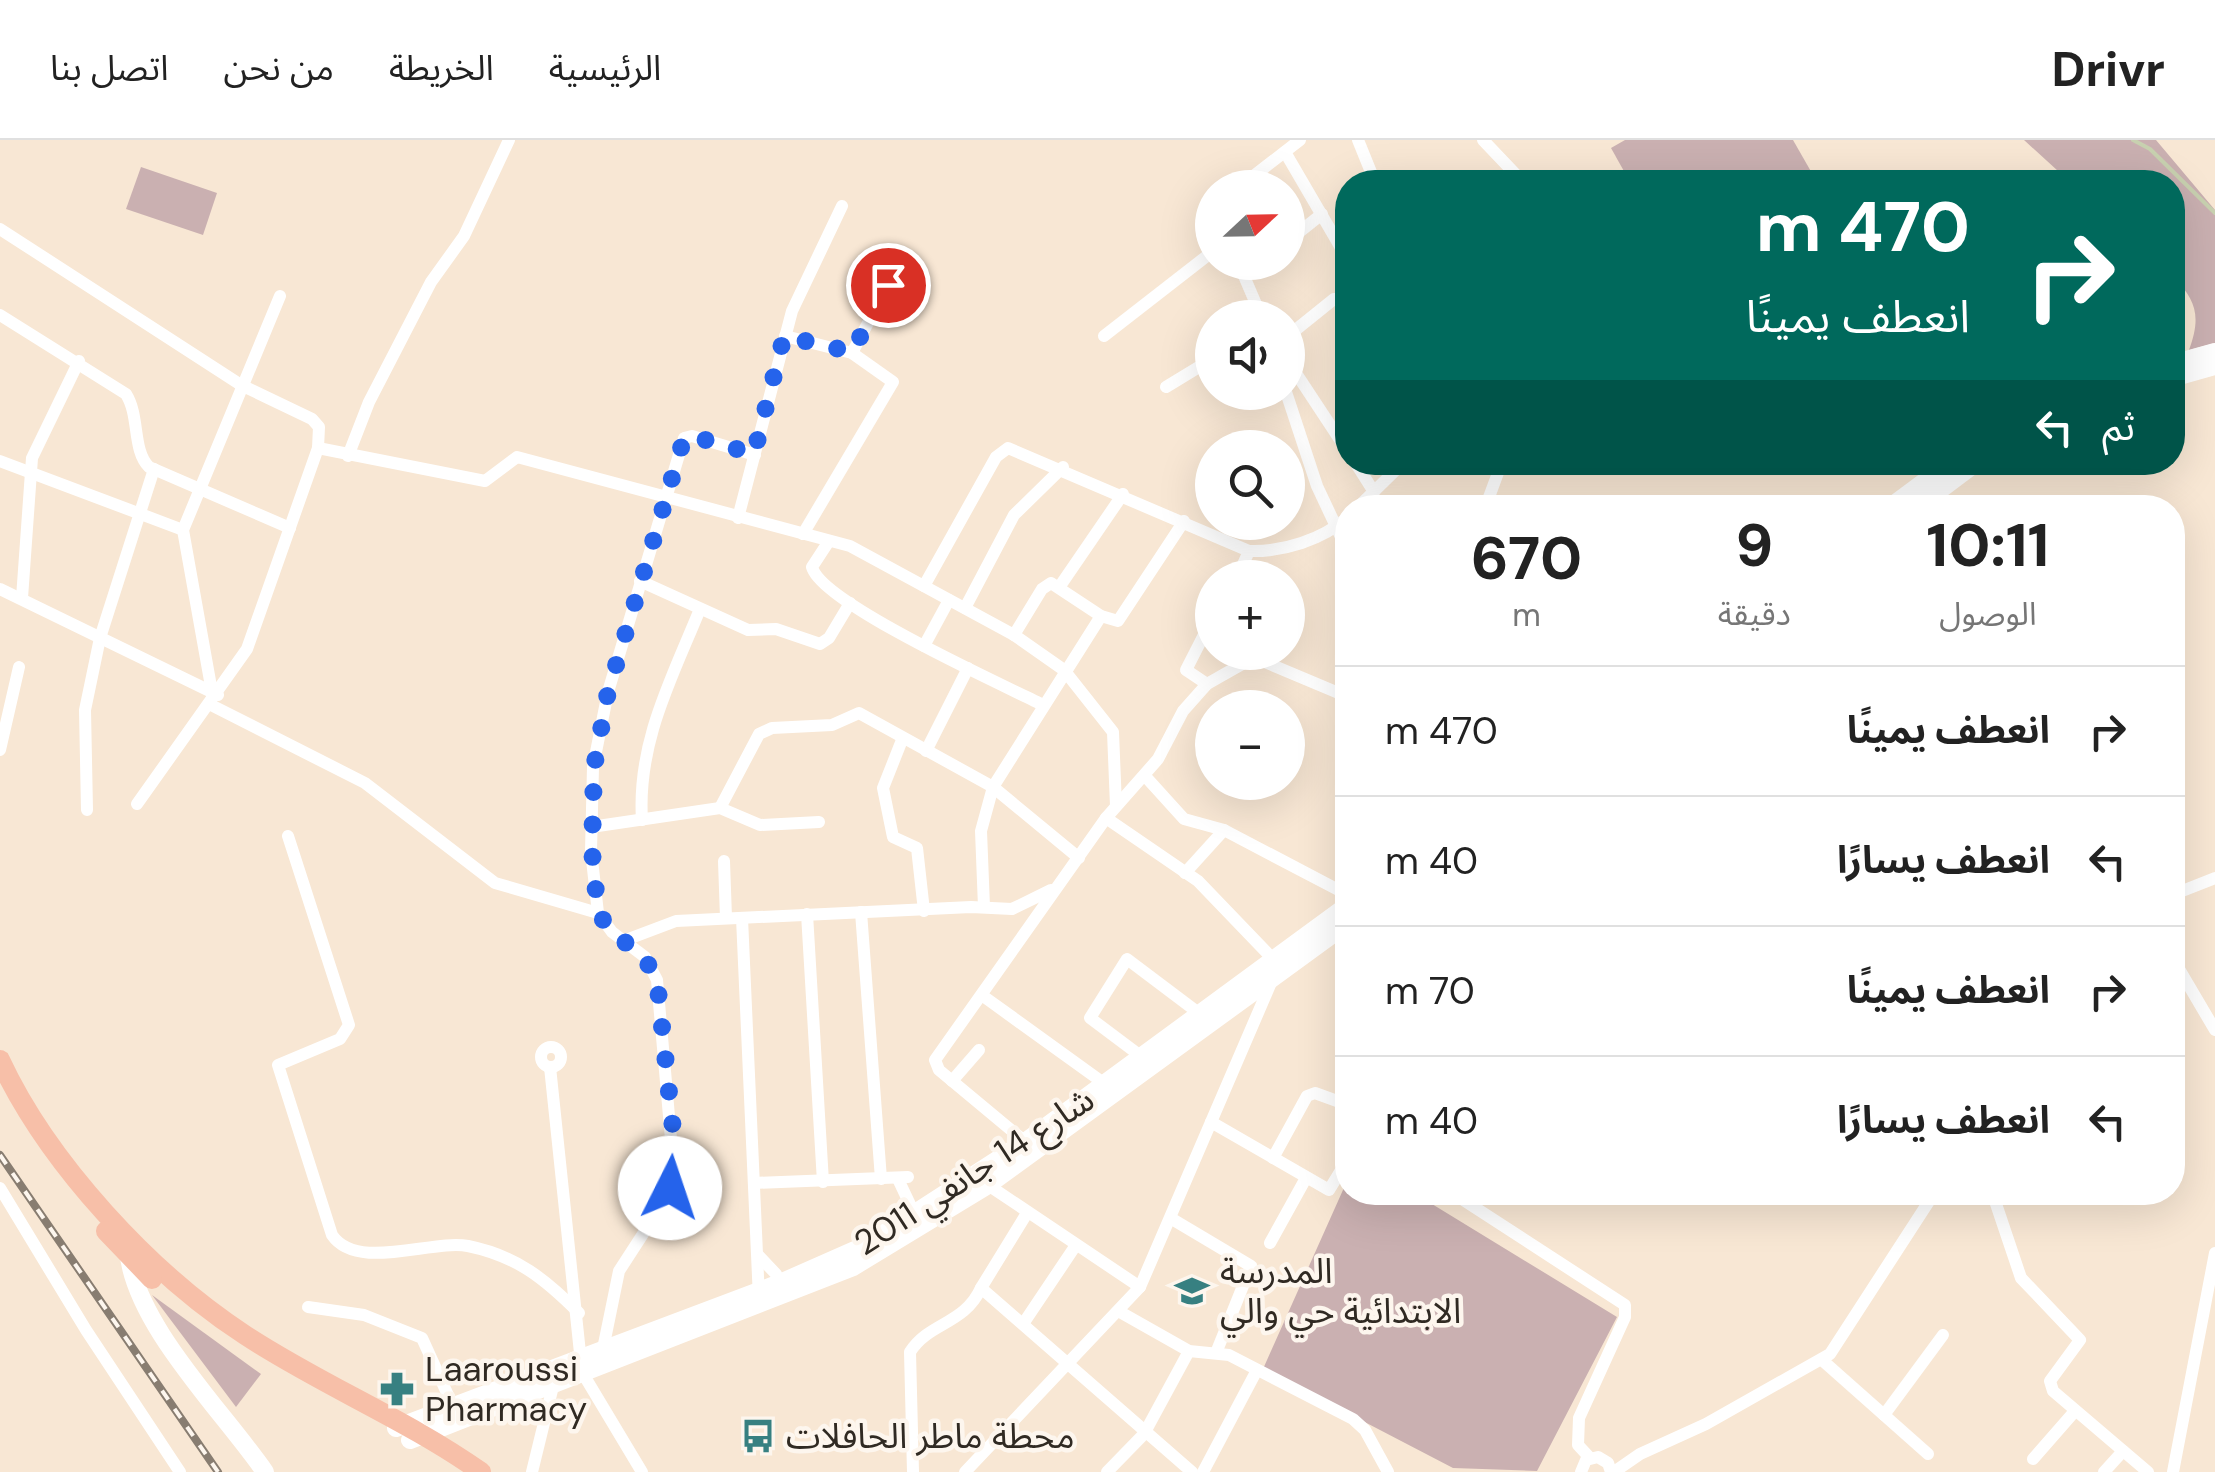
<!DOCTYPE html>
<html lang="ar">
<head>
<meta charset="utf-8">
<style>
	body { margin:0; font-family:"DM Sans","Noto Sans Arabic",sans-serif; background:#f2f2f2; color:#222; direction:rtl; height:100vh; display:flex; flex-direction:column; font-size:38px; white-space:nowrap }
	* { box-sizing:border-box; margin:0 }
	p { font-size:32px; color:#767676 }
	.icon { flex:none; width:55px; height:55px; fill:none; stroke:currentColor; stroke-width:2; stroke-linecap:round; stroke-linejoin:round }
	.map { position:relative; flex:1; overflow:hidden; direction:ltr }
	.panel { position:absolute; left:1335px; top:355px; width:850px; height:710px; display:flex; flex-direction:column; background:#fff; border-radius:40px; box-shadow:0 10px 40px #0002; direction:rtl }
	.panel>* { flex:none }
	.top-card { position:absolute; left:1335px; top:30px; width:850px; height:305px; border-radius:40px; box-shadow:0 10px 40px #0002; direction:rtl; background:#00695c; color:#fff; overflow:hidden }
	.needle { width:65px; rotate:68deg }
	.buttons { position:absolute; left:1195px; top:30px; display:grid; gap:20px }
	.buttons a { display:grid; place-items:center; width:110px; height:110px; border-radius:50%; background:#fff; box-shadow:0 10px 40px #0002; font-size:50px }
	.pin { position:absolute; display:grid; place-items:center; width:85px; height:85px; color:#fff; margin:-42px; border:5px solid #fff; border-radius:50%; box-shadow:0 2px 10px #0007 }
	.me { position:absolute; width:110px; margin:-55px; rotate:4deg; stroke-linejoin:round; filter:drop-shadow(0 0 8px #0008) }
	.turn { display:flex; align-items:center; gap:35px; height:210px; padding:0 50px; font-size:45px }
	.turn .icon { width:130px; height:130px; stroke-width:2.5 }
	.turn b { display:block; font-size:70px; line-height:85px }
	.then { display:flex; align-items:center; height:95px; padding:0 50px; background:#0003; gap:20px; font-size:38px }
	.eta { display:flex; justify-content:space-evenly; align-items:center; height:170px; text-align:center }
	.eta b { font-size:60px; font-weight:700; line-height:70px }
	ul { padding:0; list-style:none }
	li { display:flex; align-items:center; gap:30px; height:130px; padding:0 50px; border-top:2px solid #e0e0e0 }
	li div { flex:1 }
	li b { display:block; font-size:38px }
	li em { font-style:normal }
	header { display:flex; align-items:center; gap:60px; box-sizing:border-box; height:140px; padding:0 50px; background:#fff; border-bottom:2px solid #e0e0e0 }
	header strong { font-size:48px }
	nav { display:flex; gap:55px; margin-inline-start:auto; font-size:35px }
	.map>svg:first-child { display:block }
</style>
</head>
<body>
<header>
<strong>Drivr</strong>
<nav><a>الرئيسية</a><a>الخريطة</a><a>من نحن</a><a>اتصل بنا</a></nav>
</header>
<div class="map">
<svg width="2215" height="1332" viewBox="0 0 2215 1332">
	<rect width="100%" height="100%" fill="#f8e7d4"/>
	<g fill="#cab0b1">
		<polygon points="1625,0 1793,0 1817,42 1630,42 1611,8"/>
		<path d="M2024 0H2156L2215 70V203L2189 210C2201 178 2197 160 2173 137L2172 42H2070Z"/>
		<polygon points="141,27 217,53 203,95 126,69"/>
		<polygon points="1347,1041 1348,1052 1414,1053 1617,1177 1537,1331 1453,1328 1263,1229"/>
		<polygon points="152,1155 261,1234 236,1267"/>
	</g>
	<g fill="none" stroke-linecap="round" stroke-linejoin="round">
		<polyline stroke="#c8d1b0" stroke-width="4" points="2133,0 2150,9 2215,73"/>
		<g stroke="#fff" stroke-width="12">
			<polyline points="1358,0 1375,42"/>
			<polyline points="1483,0 1523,42"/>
			<polyline points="1285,12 1348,120"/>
			<polyline points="1238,48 1300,0"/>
			<polyline points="0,89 241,245 312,279 319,287 318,308"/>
			<polyline points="1288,101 1322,74"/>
			<polyline points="1238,122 1262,178"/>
			<polyline points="1243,134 1259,122"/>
			<path d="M0 175 126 254C140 276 132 310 149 327L290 388"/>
			<polyline points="785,196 852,213 893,242 803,394"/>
			<polyline points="1104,196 1212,112"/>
			<polyline points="1288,196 1334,159"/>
			<polyline points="852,213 888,145"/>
			<polyline points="1288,221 1348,312"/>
			<polyline points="1166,247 1212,219"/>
			<polyline points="1286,252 1317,346 1348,412"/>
			<polyline points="348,316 369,262 431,142 464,96 509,0"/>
			<polyline points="0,321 183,390"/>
			<polyline points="1355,322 1374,352"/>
			<polyline points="1357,368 1404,322"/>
			<polyline points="1485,368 1502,322"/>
			<polyline points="738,378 792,171 842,66"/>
			<path d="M829 401 812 427C821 463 1003 545 1043 565"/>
			<polyline points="1237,438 1249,411"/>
			<polyline points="640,441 748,490 776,489 820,504 829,498 850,463"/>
			<path d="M924 446 996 317 1008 308 1249 411C1283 412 1322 400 1348 377"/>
			<polyline points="1060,446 1123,354"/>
			<polyline points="0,449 218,555"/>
			<polyline points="22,458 32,318 79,221"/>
			<polyline points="965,468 1014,375 1063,327"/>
			<polyline points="1014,495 1042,449 1051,443 1101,476 1118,481 1184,381"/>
			<polyline points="924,506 949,460"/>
			<polyline points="1207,544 1186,530 1212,479"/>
			<polyline points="212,552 183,390 280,156"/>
			<polyline points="211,565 365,643 495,743 598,773"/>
			<polyline points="902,600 883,648 893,697 917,708 924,771"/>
			<polyline points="0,610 19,527"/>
			<polyline points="926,611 968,528"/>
			<polyline points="1145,636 1184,679 1224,690 1348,755"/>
			<polyline points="137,664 247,509 318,308 485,341 517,317 850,406 1014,495 1064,530 1113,592 1116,666"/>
			<polyline points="720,668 759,594 772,588 832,585 859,573 993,647 1079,718"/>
			<polyline points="87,670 85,570 100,498 154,329"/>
			<polyline points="1106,678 1198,741 1273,819"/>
			<path d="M642 680C637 602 672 538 700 469"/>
			<polyline points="591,687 720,668 760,685 819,682"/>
			<path d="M288 696 349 885 340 899 278 925 332 1095C357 1132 432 1099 468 1106 517 1116 545 1139 579 1173"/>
			<polyline points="724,721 726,778"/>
			<polyline points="1185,733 1224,690"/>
			<polyline points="2172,755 2215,738"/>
			<polyline points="984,767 981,691 993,647 1101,476"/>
			<polyline points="861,772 881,1039"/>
			<polyline points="807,774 823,1042"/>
			<polyline points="742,778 759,1159"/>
			<polyline points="623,801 676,781 971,767 1012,769 1051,750"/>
			<polyline points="2172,817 2215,890"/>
			<polyline points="983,856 1105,944"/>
			<circle cx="551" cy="917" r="10"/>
			<polyline points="1142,917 1090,878 1127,819 1200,874"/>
			<polyline points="550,927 582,1232 642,1332"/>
			<polyline points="952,941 979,910"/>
			<polyline points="1211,982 1329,1050 1348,1019"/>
			<polyline points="1028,1004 939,930 935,920 1106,678 1158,619 1183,571 1207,544 1244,523 1260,520 1348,557"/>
			<polyline points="1273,1018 1307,956 1315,953 1348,965"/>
			<polyline points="898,1039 915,1075"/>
			<polyline points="754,1043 908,1037"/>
			<polyline points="988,1045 1140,1147"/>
			<polyline points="0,1048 86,1190 180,1332"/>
			<polyline points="1451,1052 1625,1165 1625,1177 1579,1278 1578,1305 1590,1318"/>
			<polyline points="1992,1052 2021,1138 2080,1200 2050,1241 2053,1251 2148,1332"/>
			<polyline points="1027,1073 981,1148 1192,1332"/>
			<polyline points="1172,1079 1251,1126 1216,1213"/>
			<polyline points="1270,1103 1306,1038"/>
			<polyline points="759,1116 776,1134 782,1150"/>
			<polyline points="308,1167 364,1175 422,1198 452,1264"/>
			<polyline points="1120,1172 1189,1211 1229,1215 1353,1279 1365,1290 1388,1332"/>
			<polyline points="1023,1184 1076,1105"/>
			<polyline points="603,1209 619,1131 665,1060 674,1033 657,840 645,817 612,792 598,773 591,711 593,627 608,552 684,298 692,296 755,315"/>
			<polyline points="1822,1220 1928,1314"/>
			<polyline points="1884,1275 1943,1195"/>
			<polyline points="2033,1319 2075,1271"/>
			<polyline points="532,1332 554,1242"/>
			<path d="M913 1332 910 1212C929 1182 964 1185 981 1148"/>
			<polyline points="965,1332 1140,1147 1273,838"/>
			<polyline points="1107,1332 1144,1294 1189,1211"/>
			<polyline points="1203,1332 1257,1230"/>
			<polyline points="1581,1332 1586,1320 1598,1317 1608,1323 1611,1332"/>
			<polyline points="1614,1332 1640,1314 1706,1284 1830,1214 1935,1052"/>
			<polyline points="2104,1332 2123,1311"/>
			<polyline points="2173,1332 2215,1113"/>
		</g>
		<g stroke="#fff" stroke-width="18">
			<polyline points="2172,224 2215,212"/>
			<polyline points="2172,238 2215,226"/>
			<polyline points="1889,368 1951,322"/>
			<polyline points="1916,368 1977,322"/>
			<path d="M128 1109C133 1183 223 1271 265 1332"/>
			<polyline points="396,1288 780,1143 864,1106 1025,1002 1348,765"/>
			<polyline points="410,1300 853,1127 988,1045 1348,783"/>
		</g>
		<g stroke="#f7bfa8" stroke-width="20">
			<path d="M0 920C48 1023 150 1133 245 1195 321 1245 406 1279 481 1332"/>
			<polyline points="106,1091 152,1139"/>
		</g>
		<g stroke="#887d71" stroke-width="8">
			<polyline id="rail" points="0,1015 218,1332"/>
		</g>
		<use href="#rail" stroke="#fdf6ee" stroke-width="4" stroke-dasharray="11" stroke-linecap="butt"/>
	</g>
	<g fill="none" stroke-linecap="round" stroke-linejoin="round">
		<polyline stroke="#2563eb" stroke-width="18" stroke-dasharray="0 32.4" points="670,1048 675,1008 657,840 644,817 612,792 598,773 592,711 594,627 608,552 684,298 692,296 754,314 784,196 852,212 888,145"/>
	</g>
	<defs>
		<g id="school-bare" transform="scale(2.7)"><path d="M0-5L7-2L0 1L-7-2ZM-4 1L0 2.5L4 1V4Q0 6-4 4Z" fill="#378081" stroke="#fdf6ee" stroke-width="2.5" paint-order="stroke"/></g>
		<g id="pharmacy-bare" transform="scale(2.7)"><path d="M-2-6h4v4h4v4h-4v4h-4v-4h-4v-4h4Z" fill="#378081" stroke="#fdf6ee" stroke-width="2.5" paint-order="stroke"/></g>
		<g id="bus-bare" transform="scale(2.7)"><path d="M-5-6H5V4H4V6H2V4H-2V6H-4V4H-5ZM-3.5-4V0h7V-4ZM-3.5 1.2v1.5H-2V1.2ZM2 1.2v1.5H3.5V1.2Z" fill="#378081" stroke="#fdf6ee" stroke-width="2.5" paint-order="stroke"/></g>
	</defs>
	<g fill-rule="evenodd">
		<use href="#school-bare" x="1192" y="1151"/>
		<use href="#pharmacy-bare" x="397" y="1249"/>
		<use href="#bus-bare" x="758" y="1296"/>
	</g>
	<g text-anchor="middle" stroke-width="9" stroke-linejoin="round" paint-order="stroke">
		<g font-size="35" fill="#302a23" stroke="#fdf6ee">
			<text transform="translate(974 1031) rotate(-33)" y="12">شارع 14 جانفي 2011</text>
		</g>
		<g font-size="35" fill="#302a23" stroke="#fdf6ee" text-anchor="start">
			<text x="1220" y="1143">المدرسة<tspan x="1220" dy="40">الابتدائية حي والي</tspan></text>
			<text x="425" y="1241">Laaroussi<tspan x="425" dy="40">Pharmacy</tspan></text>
			<text x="786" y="1308">محطة ماطر الحافلات</text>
		</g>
	</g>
</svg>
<div class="buttons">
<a><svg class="needle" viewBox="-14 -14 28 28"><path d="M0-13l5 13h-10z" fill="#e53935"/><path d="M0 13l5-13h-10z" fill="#767676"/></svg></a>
<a><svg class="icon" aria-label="sound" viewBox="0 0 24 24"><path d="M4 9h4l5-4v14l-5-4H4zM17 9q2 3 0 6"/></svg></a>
<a><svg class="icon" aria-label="search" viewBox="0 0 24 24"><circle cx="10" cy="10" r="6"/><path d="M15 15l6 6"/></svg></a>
<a>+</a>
<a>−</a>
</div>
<div class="pin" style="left:888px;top:145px;background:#d93025"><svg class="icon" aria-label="arrive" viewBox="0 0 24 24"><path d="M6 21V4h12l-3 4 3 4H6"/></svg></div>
<svg class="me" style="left:670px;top:1048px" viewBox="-20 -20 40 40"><circle r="19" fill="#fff"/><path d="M0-13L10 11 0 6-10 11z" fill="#2563eb"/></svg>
<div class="top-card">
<div class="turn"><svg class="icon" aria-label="right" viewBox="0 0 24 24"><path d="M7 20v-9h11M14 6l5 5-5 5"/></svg><div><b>470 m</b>انعطف يمينًا</div></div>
<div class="then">ثم<svg class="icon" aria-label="left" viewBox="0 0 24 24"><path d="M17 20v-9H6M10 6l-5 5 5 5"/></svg></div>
</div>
<section class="panel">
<div class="eta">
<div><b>10:11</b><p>الوصول</p></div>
<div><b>9</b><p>دقيقة</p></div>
<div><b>670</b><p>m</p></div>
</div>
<ul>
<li><svg class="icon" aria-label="right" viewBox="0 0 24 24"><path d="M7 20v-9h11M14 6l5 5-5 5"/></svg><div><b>انعطف يمينًا</b></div><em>470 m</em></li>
<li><svg class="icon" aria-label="left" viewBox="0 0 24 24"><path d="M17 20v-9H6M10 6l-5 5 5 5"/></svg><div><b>انعطف يسارًا</b></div><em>40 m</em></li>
<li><svg class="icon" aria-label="right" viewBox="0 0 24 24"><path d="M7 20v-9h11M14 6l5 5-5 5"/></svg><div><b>انعطف يمينًا</b></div><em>70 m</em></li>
<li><svg class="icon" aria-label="left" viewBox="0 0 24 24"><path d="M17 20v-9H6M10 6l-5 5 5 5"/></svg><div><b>انعطف يسارًا</b></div><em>40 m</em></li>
</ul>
</section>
</div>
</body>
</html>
